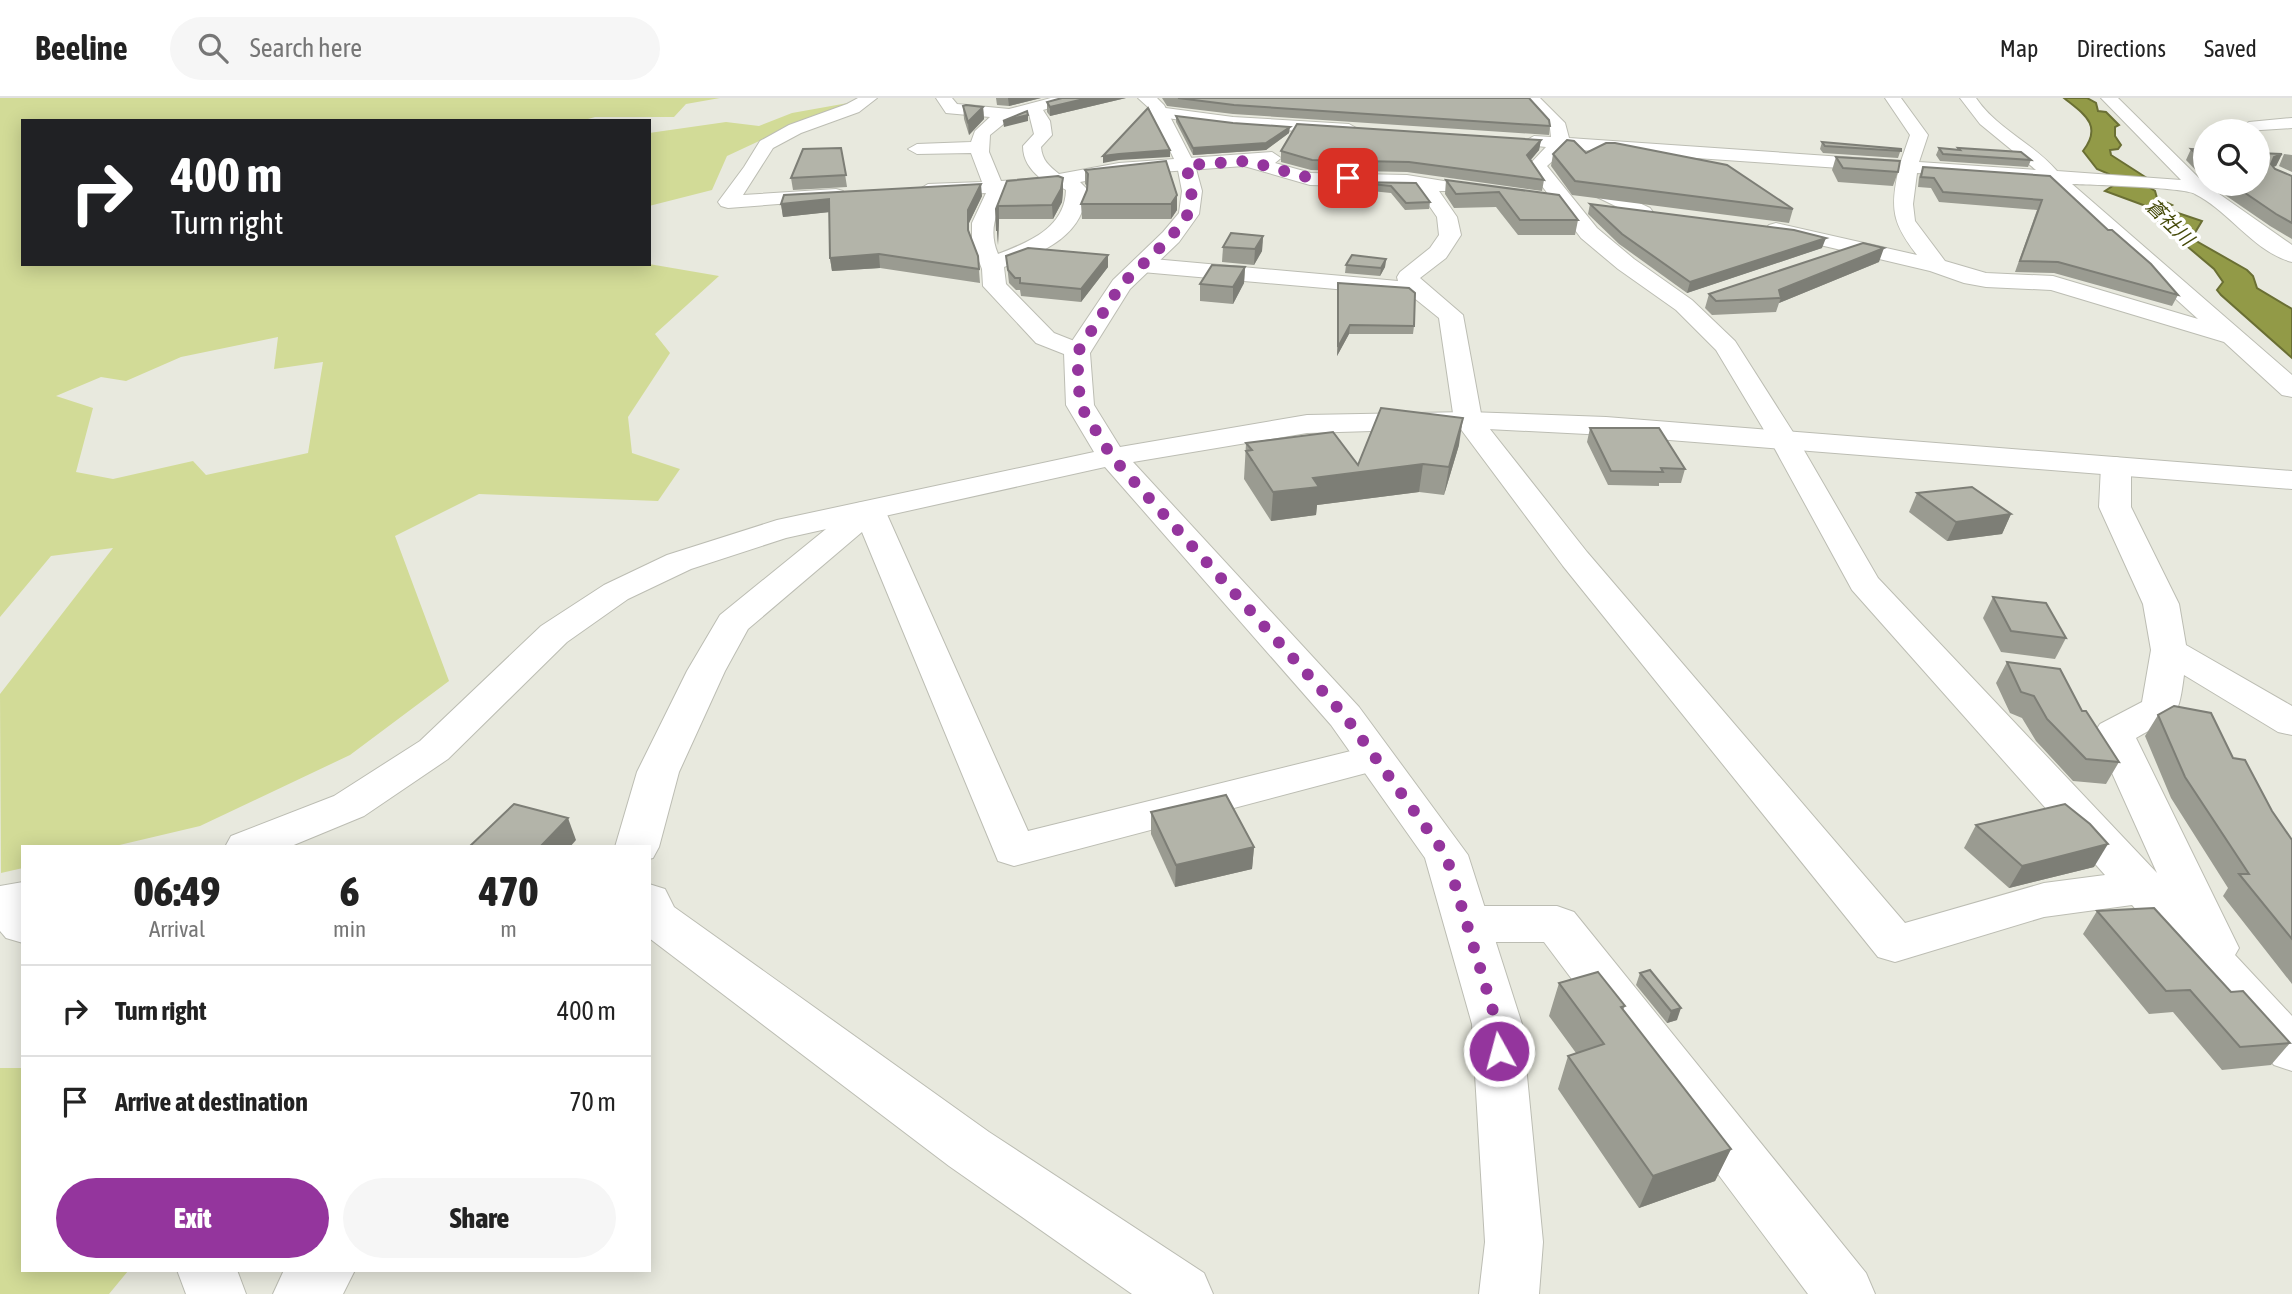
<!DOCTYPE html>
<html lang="en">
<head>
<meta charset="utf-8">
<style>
	body { margin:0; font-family:"Asap Condensed","Noto Sans JP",sans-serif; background:#f6f6f6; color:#222; height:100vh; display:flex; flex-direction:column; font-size:26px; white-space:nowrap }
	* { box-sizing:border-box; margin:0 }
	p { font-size:23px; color:#767676 }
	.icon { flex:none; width:38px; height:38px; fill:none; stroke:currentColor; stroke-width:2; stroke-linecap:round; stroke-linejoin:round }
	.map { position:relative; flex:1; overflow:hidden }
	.side { position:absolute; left:21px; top:747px; width:630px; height:427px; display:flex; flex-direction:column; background:#fff; border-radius:0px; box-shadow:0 4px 18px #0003 }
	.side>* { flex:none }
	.hud { position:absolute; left:21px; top:21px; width:630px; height:147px; border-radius:0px; box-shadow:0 4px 18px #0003; background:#202124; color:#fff; overflow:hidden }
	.controls { position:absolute; left:2193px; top:21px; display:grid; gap:14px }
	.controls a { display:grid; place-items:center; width:77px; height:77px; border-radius:50%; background:#fff; box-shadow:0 4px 18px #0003; font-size:35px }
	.pin { position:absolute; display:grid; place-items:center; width:60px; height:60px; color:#fff; margin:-30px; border-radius:14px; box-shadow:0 4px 10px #0006 }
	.me { position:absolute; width:77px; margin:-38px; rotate:353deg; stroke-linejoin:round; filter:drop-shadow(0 0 5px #0008) }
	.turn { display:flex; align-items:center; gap:24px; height:147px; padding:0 35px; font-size:32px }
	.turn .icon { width:91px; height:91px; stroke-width:2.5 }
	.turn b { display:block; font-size:49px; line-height:60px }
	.eta { display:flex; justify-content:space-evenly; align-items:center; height:119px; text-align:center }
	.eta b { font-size:42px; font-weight:800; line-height:49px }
	.primary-button { display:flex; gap:14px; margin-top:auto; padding:14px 35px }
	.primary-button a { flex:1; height:80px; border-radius:42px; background:#94359d; color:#fff; font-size:28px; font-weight:800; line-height:80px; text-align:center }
	.primary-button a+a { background:#f6f6f6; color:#222 }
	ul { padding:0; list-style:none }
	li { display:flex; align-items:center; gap:21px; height:91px; padding:0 35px; border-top:2px solid #e0e0e0 }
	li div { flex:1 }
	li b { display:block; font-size:26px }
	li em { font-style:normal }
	header { display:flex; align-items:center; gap:42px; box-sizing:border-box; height:98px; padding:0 35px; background:#fff; border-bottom:2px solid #e0e0e0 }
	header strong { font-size:33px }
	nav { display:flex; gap:38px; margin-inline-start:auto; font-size:24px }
	.search { width:490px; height:63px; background:#f6f6f6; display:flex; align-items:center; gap:18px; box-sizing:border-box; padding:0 24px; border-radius:38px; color:#767676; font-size:26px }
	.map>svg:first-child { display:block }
</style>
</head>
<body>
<header>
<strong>Beeline</strong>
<div class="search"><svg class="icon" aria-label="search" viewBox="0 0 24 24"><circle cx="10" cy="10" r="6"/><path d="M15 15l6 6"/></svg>Search here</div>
<nav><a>Map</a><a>Directions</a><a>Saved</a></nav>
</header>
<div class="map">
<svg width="2292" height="1196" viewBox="0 0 2292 1196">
	<rect width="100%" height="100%" fill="#e8e9de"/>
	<g fill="#d2db97" fill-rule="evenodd">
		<path d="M0 0H720L686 6 674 19H595L581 23H23V166H649L719 178 655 236 670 255 628 319 632 355 680 371 658 403 479 396 395 438 449 583 350 657 200 728 111 749H23V770L1 775 0 596 113 450 51 458 0 519ZM278 239 274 271 323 264 308 355 206 377 193 363 113 381 76 374 93 310 56 298 101 279 126 283 181 259Z"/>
		<polygon points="848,5 844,9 787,30 727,58 712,92 649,108 649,35 726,24 759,28 792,15"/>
		<polygon points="0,970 23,970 23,1172 128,1173 109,1196 0,1196"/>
	</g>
	<path fill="#929a47" stroke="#6a6f34" stroke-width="2" d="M2064 0H2087L2096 5 2098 13 2106 14 2119 27 2115 29V38L2121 47 2118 51 2110 52 2111 57 2150 82 2147 88 2155 93 2157 100 2172 107 2168 109 2169 112 2202 123 2193 138 2198 144 2247 172 2253 178 2257 190 2292 211V260L2221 197 2217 192 2223 184 2214 171 2156 122 2154 111 2105 93 2117 85 2109 76 2097 71 2083 53C2103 27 2084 16 2064 0Z"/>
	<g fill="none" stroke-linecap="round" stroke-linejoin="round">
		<g stroke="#bcbdb3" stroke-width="2">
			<g id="street">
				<polygon points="858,0 877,0 859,14 801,35 773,50 743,97 836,91 843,93 846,97 843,101 728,110 721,108 718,104 744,69 760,43 789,27 847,6"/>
				<path d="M936 0H952L957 6 1009 11 1051 0H1076L1074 3 1043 12 1050 23 1052 37 1041 49C1042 62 1049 68 1059 76L1119 65 1272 54 1281 60 1275 65 1311 75 1407 77 1456 85 1459 89 1456 93H1439L1457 119 1461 137 1446 160 1420 180 1463 217 1482 321 1587 454 1905 825 2044 785 2105 777 1852 492 1770 342 1716 252 1676 212 1618 171 1581 140 1530 72 1528 68 1546 49 1528 47 1525 43 1534 38 1551 39 1550 30 1523 0H1540L1565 25 1569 40 1901 63 1910 37 1885 0H1901L1928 37 1919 64 2036 72 1980 26 1960 0H1976C1997 31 2033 45 2057 73L2181 82 2101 0H2118L2205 86 2292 147V164C2254 154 2229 113 2195 96 2183 89 2092 87 2072 86L2292 277V299L2282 297 2224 244 2051 192 1986 189 1964 185 1930 173 1769 135 1765 131 1769 127 1776 125 1917 157C1893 126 1890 112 1898 74L1566 51 1547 68 1597 130 1634 161 1692 202 1735 243 1798 342 1878 480 2157 775 2094 635 2100 626 2142 604 2151 552 2143 506 2099 409 2101 368 2105 362 2116 359 2127 362 2131 368V409L2179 506 2186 547 2292 608V637L2278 634 2184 577C2178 624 2176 617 2136 640L2239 850 2235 857 2292 918V973L2274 967 2132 807 2044 819 1895 864 1878 859 1563 468 1454 322 1439 220 1403 191 1393 196 1142 174 1134 172 1131 167 1134 162 1142 160 1398 183 1397 179 1400 174 1430 150 1439 137 1437 119 1417 90 1310 87 1244 68 1119 77 1080 84 1086 90C1087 137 1042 155 1004 169L1006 186 1054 235 1087 248 1091 253 1087 258 1078 261 1069 258 1036 245 983 188 982 171 972 145V125L986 95 928 98 918 92 928 86 982 84 971 55 917 56 908 51 917 46 971 44 975 33 990 19 946 15ZM1029 16 1034 36 1023 48C1023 62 1030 71 1040 80L1001 83 989 54 990 37 1006 24ZM1917 75 2047 84 2198 221 2053 178 1986 175 1945 163 1915 123 1913 106ZM1059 88 1066 92C1065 130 1029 144 998 156 988 132 996 116 1006 94Z"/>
				<polygon points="1158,9 1233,19 1349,26 1358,31 1349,36 1233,29 1152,18 1150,14 1152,10"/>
				<polygon points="2292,20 2292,30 2245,33 2240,29 2249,24"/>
				<polygon points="1571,73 1650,110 1653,114 1650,118 1636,118 1564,83 1561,79 1564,75"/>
				<polygon points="869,403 880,405 885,412 1028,733 1375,647 1389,651 1395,660 1389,669 1014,768 998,763 862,434 748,531 725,573 679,674 659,749 653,760 649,761 649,749 615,749 637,674 687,573 720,517 858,405"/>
				<polygon points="649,786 665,791 674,809 989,1034 1204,1175 1213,1196 1132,1196 949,1068 649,840"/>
				<polygon points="0,788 16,793 23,799 23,845 6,840 0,833"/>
				<polygon points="1467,808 1557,808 1574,814 1866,1175 1875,1196 1808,1196 1544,844 1467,844 1450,838 1444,826 1450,814"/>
				<polygon points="177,1172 237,1172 246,1196 186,1196"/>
				<polygon points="284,1172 355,1172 343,1196 273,1196"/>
			</g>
		</g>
		<g stroke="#bcbdb3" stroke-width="2">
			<g id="secondary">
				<polygon points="1138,0 1157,0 1164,7 1195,67 1202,93 1199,116 1179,144 1130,191 1090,255 1094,307 1120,349 1307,317 1468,314 1606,319 2292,373 2292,391 1606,337 1468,330 1307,335 1133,364 1359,609 1468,757 1522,926 1543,1144 1539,1196 1479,1196 1485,1144 1472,926 1425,760 1331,627 1105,369 786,440 691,471 628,501 567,544 448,661 364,718 289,749 225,749 231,738 334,698 420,643 541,528 604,487 667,457 777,422 1094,354 1066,307 1064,255 1113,182 1163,134 1179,115 1182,93 1177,67 1149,10"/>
				<polygon points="23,784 23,818 0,822 0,788"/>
			</g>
		</g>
		<use href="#street" fill="#fff" fill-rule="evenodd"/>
		<use href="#secondary" fill="#fff" fill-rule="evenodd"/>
	</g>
	<g fill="#9a9b91">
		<polygon points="996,0 1041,0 1009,8 997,7"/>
		<polygon points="1062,0 1126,0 1050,18 1047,14 1047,4"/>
		<polygon points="1162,0 1529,0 1550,28 1549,37 1233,16 1167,8"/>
		<polygon points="963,8 983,9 984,21 969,37 964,21"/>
		<polygon points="1176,18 1289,35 1266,52 1193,57 1176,24"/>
		<polygon points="1541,42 1539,52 1531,62 1544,82 1542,93 1407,74 1311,72 1281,64 1281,53"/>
		<polygon points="1822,44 1901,51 1898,60 1823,55 1820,51"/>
		<polygon points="841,50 847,89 793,92 791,80"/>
		<polygon points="1939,50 1957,52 1958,50 2031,62 2028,69 1940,63 1936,57"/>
		<polygon points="2191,51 2205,52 2205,82 2186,62"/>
		<polygon points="1586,55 1793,111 1789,125 1572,97 1551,68 1553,56"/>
		<polygon points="2282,56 2276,68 2273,69 2275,71 2292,78 2292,141 2270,128 2209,86 2258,86"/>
		<polygon points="2284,56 2292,57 2292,74 2279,68"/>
		<polygon points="1836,59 1898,74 1893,88 1838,84 1832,72"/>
		<polygon points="1166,63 1177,112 1171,121 1082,121 1081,106 1087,92 1087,88 1085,86 1085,72"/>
		<polygon points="1923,69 2050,78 2178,197 2172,208 2054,175 2015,174 2037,112 1939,104 1931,90 1918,89 1919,79"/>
		<polygon points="1446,82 1559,97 1578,122 1575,137 1518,137 1496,109 1454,110 1445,96"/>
		<polygon points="1007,83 1063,93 1062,104 1053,121 999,121 998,147 996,111"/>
		<polygon points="1351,84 1416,85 1430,104 1429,111 1405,112 1391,95 1351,91"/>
		<polygon points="982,98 969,125 969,135 978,158 980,185 880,170 832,173 830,160 829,114 783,119 781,106"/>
		<polygon points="1590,106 1822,150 1687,195 1619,146 1588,116"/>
		<polygon points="1263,138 1262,153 1254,167 1222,164 1223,149"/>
		<polygon points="1108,157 1108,169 1081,204 1021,198 1020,192 1016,192 1009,185 1006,158"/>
		<polygon points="1386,161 1385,169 1380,178 1345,175 1346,167"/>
		<polygon points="1879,164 1779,205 1776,214 1712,217 1705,210 1709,196"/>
		<polygon points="1245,169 1244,185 1233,206 1200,203 1200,186"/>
		<polygon points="1338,185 1414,228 1413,236 1349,236 1337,258"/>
		<polygon points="1590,330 1685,371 1681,385 1659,385 1659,388 1608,387 1587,344"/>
		<polygon points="1246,345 1358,367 1459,347 1444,397 1419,394 1317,407 1316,417 1271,423 1244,381"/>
		<polygon points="1917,395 2011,416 2002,436 1947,443 1909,414"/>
		<polygon points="1993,499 2066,540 2055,561 2001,554 1983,520"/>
		<polygon points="2007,564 2082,613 2119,664 2106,686 2073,683 2036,643 2022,620 2010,615 1996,585"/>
		<polygon points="2158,617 2233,660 2292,742 2292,886 2223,798 2228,790 2171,700 2145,638"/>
		<polygon points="1151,714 1254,749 1252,771 1175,789 1151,736"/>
		<polygon points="1976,727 2094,769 2009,790 1964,750"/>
		<polygon points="2097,813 2231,894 2290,945 2271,967 2222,972 2173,914 2149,916 2083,836"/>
		<polygon points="1650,872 1677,922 1667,925 1636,887 1640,875"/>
		<polygon points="1559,885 1625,908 1623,912 1731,1051 1715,1083 1639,1110 1558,991 1568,958 1576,955 1549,918"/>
	</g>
	<g fill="#7d7e76">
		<polygon points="1008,0 1041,0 1009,8"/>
		<polygon points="1088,0 1126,0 1050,18 1050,9"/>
		<polygon points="983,9 984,21 969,37 968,24"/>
		<polygon points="1028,17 1028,23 1004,29 1003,23"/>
		<polygon points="1290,29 1289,35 1266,52 1193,57 1193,50"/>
		<polygon points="1541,42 1539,52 1525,68 1527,57"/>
		<polygon points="1170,52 1170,59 1119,62 1103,65 1103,58 1119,56"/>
		<polygon points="2282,56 2276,68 2268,70 2274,59"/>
		<polygon points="1063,80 1063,93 1062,104 1053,121 1052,107"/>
		<polygon points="981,86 982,98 969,125 969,145 968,112"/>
		<polygon points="1177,97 1177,112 1171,121 1171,106"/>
		<polygon points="829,101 830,114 783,119 781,106"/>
		<polygon points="998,108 999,121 998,147 997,133"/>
		<polygon points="1263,138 1262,153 1254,167 1255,151"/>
		<polygon points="1826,140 1822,150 1687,195 1690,184"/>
		<polygon points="1884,150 1879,164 1779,205 1781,200 1779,192"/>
		<polygon points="879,156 880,170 832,173 830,160"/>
		<polygon points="1108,157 1108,169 1081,204 1081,191"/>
		<polygon points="1386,161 1385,169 1380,178 1381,170"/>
		<polygon points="1245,169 1244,185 1233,206 1233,189"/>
		<polygon points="1350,227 1349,236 1337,258 1338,249"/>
		<polygon points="1463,320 1459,347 1444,397 1449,369"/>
		<polygon points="1423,366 1419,394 1317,407 1316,417 1271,423 1273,394 1313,380"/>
		<polygon points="2011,416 2002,436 1947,443 1956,424"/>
		<polygon points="568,720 576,742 570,749 540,749"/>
		<polygon points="2108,746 2094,769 2009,790 2022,768"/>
		<polygon points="1254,749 1252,771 1175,789 1176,767"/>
		<polygon points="1681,910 1677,922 1667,925 1671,913"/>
		<polygon points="1731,1051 1715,1083 1639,1110 1653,1078"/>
	</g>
	<g fill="#b3b4a9" stroke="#7d7e76" stroke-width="2">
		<polygon points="1062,0 1088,0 1050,9 1047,4"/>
		<polygon points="1178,0 1529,0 1549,22 1550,28 1234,7"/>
		<polygon points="966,7 983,9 968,24 963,8"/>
		<polygon points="1148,10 1170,52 1119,56 1103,58"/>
		<polygon points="1027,13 1028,17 1003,23"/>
		<polygon points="1176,18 1233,25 1290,29 1266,45 1193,50"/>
		<polygon points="1297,26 1541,42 1527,57 1544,82 1409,64 1312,62 1281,53"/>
		<polygon points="1567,42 1574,43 1586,55 1606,45 1615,45 1727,67 1793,111 1575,83 1553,56"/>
		<polygon points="1822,44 1901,51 1901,53 1825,48"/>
		<polygon points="841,50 846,77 791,80 803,51"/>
		<polygon points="1939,50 1960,52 1958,50 2021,54 2031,62 1943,56"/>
		<polygon points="2191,51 2205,52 2205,65"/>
		<polygon points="2258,55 2282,56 2274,59 2271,66 2275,71 2292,78 2292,125 2276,116 2232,86 2258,86"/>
		<polygon points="1836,59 1900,63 1898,74 1843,70"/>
		<polygon points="1166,63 1177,97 1171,106 1081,106 1087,92 1088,76 1085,72"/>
		<polygon points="1923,69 2050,78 2108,132 2112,132 2151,166 2178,197 2058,164 2020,163 2042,102 1943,94 1934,80 1921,79"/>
		<polygon points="1058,78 1063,80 1061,91 1052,107 998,108 997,133 996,111 1007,83"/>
		<polygon points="1446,82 1559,97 1578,122 1520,122 1499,94 1456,96"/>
		<polygon points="1351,84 1416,85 1430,104 1406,105 1391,88"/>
		<polygon points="981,86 968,112 968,132 978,158 979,171 879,156 830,160 829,101 781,106 784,97"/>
		<polygon points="1590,106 1794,132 1826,140 1690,184 1622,136"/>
		<polygon points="1231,135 1263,138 1255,151 1223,149"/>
		<polygon points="1863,145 1884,150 1779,192 1781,200 1716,203 1709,196"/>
		<polygon points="1028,150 1108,157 1081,191 1020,185 1020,180 1015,180 1008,172 1006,158"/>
		<polygon points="1352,157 1386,161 1381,170 1346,167"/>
		<polygon points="1212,167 1245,169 1233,189 1200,186"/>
		<polygon points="1338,185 1409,190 1415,195 1414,228 1350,227 1338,249"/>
		<polygon points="1381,310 1463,320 1449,369 1423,366 1313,380 1319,389 1273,394 1246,353 1252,352 1246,345 1333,334 1358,367"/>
		<polygon points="1590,330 1659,330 1685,371 1661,370 1663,374 1611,373"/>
		<polygon points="1972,389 2011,416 1956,424 1917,395"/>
		<polygon points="1993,499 2046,505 2066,540 2011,533"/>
		<polygon points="2007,564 2060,571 2082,613 2086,613 2119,664 2086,661 2047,621 2034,598 2021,594"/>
		<polygon points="2174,608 2211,615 2233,660 2245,662 2272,713 2292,742 2292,841 2239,776 2249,776 2185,679 2158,617"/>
		<polygon points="1226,697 1254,749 1176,767 1151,714"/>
		<polygon points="514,706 568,720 540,749 469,749"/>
		<polygon points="2065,706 2090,726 2108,746 2022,768 1976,727"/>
		<polygon points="2154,810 2231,894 2243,893 2290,945 2240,949 2190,892 2166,893 2097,813"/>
		<polygon points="1650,872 1681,910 1671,913 1640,875"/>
		<polygon points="1598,874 1625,908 1621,909 1731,1051 1653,1078 1568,958 1604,946 1559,885"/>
	</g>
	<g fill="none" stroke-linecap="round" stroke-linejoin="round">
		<polyline stroke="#94359d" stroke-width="12" stroke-dasharray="0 21.6" points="1348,80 1310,80 1248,63 1186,67 1192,93 1188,116 1171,139 1121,187 1077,255 1080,307 1112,359 1345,618 1446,757 1497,926 1499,953"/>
	</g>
	<g text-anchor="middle" stroke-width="7" stroke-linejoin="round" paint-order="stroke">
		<g font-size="19" font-style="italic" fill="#454a09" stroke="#fff">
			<text transform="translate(2170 124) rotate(44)" y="7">蒼社川</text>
		</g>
	</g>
</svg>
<div class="controls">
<a><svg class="icon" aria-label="search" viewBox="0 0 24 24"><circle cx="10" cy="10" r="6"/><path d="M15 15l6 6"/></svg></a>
</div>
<div class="pin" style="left:1348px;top:80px;background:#d93025"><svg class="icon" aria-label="arrive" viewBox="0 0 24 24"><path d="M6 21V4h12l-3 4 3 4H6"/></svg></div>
<svg class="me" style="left:1499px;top:953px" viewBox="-20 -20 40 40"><circle r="17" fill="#94359d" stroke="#fff" stroke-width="3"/><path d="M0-11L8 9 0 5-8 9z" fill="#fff"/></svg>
<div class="hud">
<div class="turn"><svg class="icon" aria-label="right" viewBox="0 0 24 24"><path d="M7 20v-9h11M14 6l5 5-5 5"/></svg><div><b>400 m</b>Turn right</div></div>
</div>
<section class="side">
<div class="eta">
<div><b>06:49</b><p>Arrival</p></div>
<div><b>6</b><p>min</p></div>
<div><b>470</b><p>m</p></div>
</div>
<ul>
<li><svg class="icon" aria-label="right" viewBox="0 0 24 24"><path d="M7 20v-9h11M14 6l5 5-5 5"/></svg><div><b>Turn right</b></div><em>400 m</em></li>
<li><svg class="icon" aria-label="arrive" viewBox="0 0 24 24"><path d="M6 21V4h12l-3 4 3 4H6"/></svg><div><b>Arrive at destination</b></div><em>70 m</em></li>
</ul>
<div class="primary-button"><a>Exit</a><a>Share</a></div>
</section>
</div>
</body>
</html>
